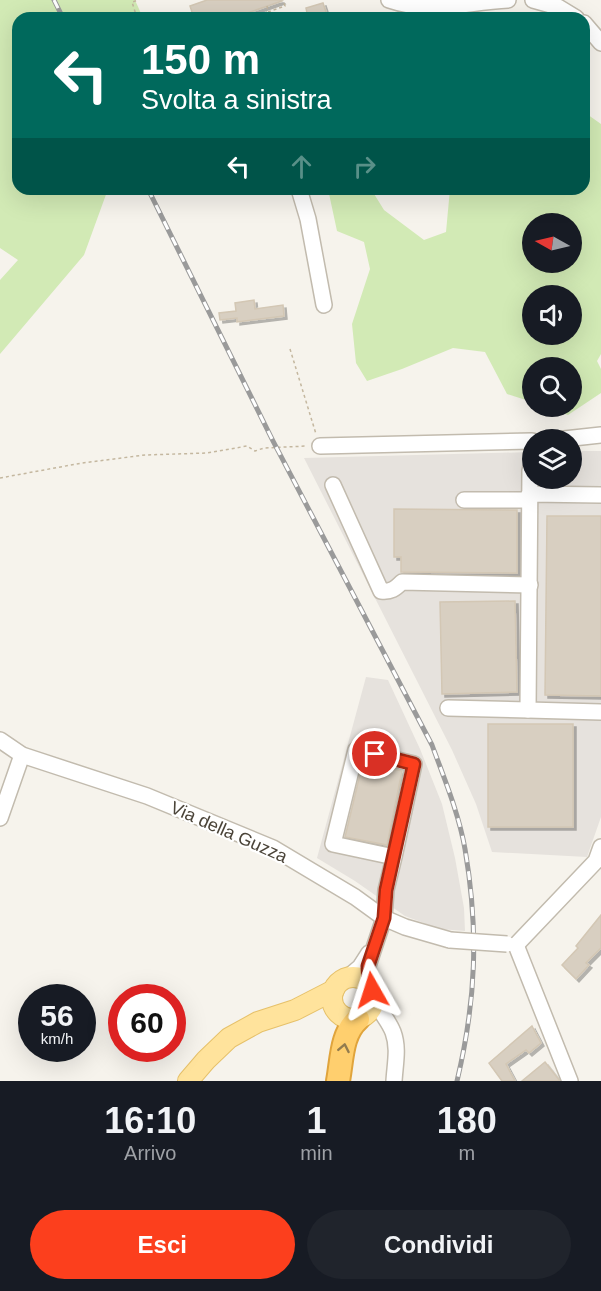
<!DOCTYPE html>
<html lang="it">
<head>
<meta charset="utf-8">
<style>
	body { margin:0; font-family:Arial,sans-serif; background:#20242c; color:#f1f3f6; height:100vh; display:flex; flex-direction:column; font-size:22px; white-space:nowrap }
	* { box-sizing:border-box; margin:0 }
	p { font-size:20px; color:#9ea1a6 }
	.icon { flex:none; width:33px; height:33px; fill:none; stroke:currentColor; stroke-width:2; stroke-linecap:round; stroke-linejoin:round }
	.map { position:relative; height:1081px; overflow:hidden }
	.panel { display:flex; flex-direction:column; background:#171b24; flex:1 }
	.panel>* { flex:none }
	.top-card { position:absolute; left:12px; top:12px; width:578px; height:183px; border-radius:18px; box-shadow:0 6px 24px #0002; background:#00695c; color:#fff; overflow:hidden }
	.needle { width:39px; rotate:278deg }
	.tools { position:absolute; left:522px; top:213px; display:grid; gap:12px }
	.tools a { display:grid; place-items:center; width:60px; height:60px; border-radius:50%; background:#171b24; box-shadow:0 6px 24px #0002; font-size:30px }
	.speed { position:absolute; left:18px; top:984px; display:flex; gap:12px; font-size:30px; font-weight:700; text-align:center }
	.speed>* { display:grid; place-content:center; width:78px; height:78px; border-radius:50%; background:#171b24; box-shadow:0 6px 24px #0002; line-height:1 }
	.speed small { font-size:15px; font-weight:400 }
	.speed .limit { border:9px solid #d22; background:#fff; color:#111 }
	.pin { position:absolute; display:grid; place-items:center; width:51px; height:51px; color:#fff; margin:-26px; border:3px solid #fff; border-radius:50%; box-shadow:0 2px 6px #0007 }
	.me { position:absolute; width:66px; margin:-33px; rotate:354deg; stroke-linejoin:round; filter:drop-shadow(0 0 4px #0008) }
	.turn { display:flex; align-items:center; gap:21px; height:126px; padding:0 30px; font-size:27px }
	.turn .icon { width:78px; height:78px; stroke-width:2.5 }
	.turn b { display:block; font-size:42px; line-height:51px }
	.lanes { display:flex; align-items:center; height:57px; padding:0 30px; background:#0003; justify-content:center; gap:30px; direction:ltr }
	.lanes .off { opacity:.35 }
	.eta { display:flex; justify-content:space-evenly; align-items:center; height:102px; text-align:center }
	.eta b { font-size:36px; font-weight:800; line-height:42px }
	.action { display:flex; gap:12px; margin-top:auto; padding:12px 30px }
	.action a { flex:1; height:69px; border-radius:36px; background:#fc3f1d; color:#fff; font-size:24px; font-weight:800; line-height:69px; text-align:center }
	.action a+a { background:#20242c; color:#f1f3f6 }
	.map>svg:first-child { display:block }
</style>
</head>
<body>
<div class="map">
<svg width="601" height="1081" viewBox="0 0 601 1081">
	<defs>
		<filter id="shadow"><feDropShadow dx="3" dy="3" stdDeviation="0" flood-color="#0004"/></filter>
	</defs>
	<rect width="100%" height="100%" fill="#f6f3ec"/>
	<g fill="#e6e2dd">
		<polygon points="572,451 601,451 601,817 587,857 492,852 476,804 452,750 304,458 532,452 532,478 572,478"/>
		<polygon points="366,677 388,680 420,749 442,804 455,858 464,908 465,931 440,929 405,916 355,881 317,858"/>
	</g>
	<g fill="#d2eab5" fill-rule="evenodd">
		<polygon points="0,0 135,0 143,18 18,18 18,189 108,189 84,255 0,354 0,280 18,260 0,248"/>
		<path d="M584 112 601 124V354L597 361 601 369V393L568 415 544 407 572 406V368H532V402L507 394 485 352 453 348 402 369 367 381 356 363 352 324 370 269 364 242 337 231 328 189H371L384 210 424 240 446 232 450 189H584ZM532 224H572V262H532ZM532 296H572V334H532Z"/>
	</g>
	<g fill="#d8cfc1" stroke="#d3c7b4" stroke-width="1.5" filter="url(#shadow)">
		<polygon points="207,0 281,0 282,1 233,18 194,18 190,6"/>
		<polygon points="323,3 328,18 308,18 306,8"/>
		<polygon points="254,300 255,309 283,305 284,316 237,322 237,318 220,320 219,313 236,311 235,303"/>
		<polygon points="394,509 517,510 517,573 401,572 401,557 394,557"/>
		<polygon points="547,516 601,516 601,696 545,695"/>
		<polygon points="515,601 517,692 442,694 440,602"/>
		<rect x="488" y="724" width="85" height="103"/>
		<polygon points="363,762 402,771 387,845 345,837"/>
		<polygon points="601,915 601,948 586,963 589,965 576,979 562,965 578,948 576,946"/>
		<polygon points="532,1026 541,1043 529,1053 526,1050 506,1064 515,1081 502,1081 489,1063"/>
		<polygon points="545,1062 560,1081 522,1081"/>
	</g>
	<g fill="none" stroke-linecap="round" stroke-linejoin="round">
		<g stroke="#c2bbae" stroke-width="18">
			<g id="minor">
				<path d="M389 0C433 15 464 2 508 0"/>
				<polyline points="533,0 558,7 576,18"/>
				<polyline points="584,23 601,43"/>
				<polyline points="299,189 308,219 324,305"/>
				<polyline points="555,440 601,435"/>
				<polyline points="320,446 532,441"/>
				<polyline points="530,470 528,710 601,712"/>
				<path d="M333 485 381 591C391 592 395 589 402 582L530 585"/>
				<polyline points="464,500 525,500 530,494 601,495"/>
				<polyline points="448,708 528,710"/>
				<polyline points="0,740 22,755 147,796 273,848 355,897 384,918 405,927 450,940"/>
				<polyline points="0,818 22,755"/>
				<polyline points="516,945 570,1081"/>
				<polyline points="516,945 596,861 601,847"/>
				<polyline points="347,978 360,967 369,953"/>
				<polyline points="369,984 368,966 384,918 386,890 394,857 333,844 356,750 414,764 394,857"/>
				<path d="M374 997C379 1012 388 1019 393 1032 399 1048 395 1064 394 1081"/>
			</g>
		</g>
		<g stroke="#e6c16a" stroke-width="22">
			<g id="major">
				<circle cx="353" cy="998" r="21"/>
				<polyline points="188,1081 206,1060 229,1038 258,1022 295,1010 334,990"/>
			</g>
		</g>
		<g stroke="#e0a43c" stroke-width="26">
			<path id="highway" d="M338 1081C342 1060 341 1034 358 1019"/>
		</g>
		<g stroke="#c4b79f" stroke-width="1.5" stroke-dasharray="3 3" stroke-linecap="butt">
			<polyline points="267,6 268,12 285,6 283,0"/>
			<polyline points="236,17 237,18"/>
			<polyline points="137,18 132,2 139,0"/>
			<polyline points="249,18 267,12"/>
			<polyline points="290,349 316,434"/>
			<polyline points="0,478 82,463 145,455 207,453 247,446 255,451 264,448 307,446"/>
		</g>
		<use href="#minor" stroke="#fff" stroke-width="15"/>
		<use href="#major" stroke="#ffe39c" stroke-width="20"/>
		<use href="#highway" stroke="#ffcf6e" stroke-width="22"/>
		<g stroke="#9a9a9a" stroke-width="5">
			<g id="rail">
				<polyline points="54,0 63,18"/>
				<path d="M148 189 273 441 432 745C444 778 459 814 465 849 479 931 476 1001 457 1081"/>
			</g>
		</g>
		<use href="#rail" stroke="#fff" stroke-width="3" stroke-dasharray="9" stroke-linecap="butt"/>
		<g stroke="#c2bbae" stroke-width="18" stroke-linecap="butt">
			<polyline id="minor-bridge" points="450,940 507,944"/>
		</g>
		<use href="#minor-bridge" stroke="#fff" stroke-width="15"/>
	</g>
	<defs><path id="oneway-chevron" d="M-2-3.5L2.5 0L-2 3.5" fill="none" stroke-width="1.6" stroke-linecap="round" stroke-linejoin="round" transform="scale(1.5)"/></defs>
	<use stroke="#937c4e" href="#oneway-chevron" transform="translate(344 1048) rotate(-79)"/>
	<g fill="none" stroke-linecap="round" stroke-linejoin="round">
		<g stroke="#a42913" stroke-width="15">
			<polyline id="route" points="372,990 369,984 368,966 384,918 386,890 414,764 375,754"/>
		</g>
		<use href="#route" stroke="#fc3f1d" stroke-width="10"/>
	</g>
	<g text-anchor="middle" stroke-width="4.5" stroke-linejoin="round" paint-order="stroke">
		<g font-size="18" fill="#4b4439" stroke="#fff">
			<text transform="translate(229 832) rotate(24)" y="6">Via della Guzza</text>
		</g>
	</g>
</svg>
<div class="tools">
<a><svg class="needle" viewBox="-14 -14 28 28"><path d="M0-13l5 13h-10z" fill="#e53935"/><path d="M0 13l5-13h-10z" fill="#9ea1a6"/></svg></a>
<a><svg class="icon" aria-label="sound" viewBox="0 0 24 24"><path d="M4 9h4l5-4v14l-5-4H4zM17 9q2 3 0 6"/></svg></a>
<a><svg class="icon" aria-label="search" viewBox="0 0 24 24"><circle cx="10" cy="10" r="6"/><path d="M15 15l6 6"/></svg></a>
<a><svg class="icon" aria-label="layers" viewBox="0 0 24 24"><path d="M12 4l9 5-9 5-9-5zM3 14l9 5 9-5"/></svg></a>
</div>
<div class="speed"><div>56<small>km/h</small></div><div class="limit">60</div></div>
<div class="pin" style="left:375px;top:754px;background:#d93025"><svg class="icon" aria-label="arrive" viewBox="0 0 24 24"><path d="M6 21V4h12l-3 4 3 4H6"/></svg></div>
<svg class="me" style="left:372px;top:990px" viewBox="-20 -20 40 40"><path d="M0-17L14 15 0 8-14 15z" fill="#fc3f1d" stroke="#fff" stroke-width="4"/></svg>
<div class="top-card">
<div class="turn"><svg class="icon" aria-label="left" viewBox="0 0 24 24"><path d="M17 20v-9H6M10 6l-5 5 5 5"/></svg><div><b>150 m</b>Svolta a sinistra</div></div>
<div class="lanes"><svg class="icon" aria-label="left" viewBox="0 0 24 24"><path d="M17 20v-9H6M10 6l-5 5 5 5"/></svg><svg class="icon off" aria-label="ahead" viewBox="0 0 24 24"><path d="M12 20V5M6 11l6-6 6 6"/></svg><svg class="icon off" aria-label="right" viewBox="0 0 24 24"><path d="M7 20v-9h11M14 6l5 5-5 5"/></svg></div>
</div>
</div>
<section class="panel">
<div class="eta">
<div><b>16:10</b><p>Arrivo</p></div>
<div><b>1</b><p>min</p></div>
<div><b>180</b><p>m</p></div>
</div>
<div class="action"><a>Esci</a><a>Condividi</a></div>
</section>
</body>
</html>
